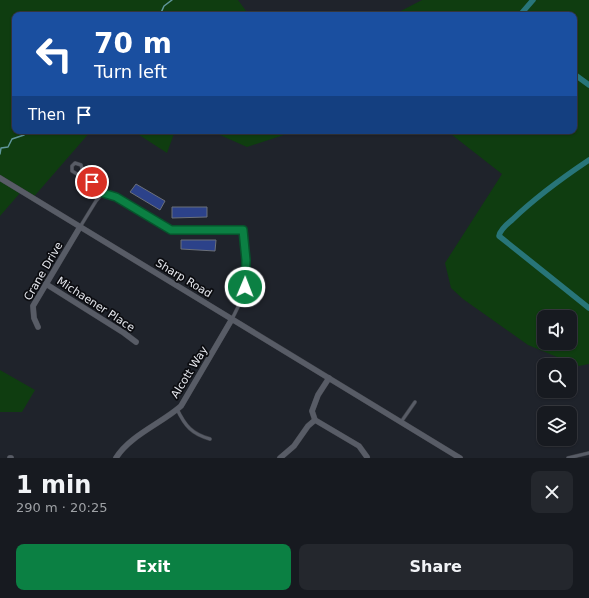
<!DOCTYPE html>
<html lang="en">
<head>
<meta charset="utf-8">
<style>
	body { margin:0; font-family:"DejaVu Sans",sans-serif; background:#24272d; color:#f1f3f6; height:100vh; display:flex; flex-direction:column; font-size:15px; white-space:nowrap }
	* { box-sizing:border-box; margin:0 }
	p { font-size:13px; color:#9ea1a5 }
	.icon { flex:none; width:22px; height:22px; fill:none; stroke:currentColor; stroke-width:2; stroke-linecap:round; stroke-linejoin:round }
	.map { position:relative; height:458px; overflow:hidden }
	.panel { display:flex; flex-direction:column; background:#171a20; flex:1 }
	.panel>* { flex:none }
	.banner { position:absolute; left:12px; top:12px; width:565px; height:122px; border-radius:8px; box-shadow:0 1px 3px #0004,0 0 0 1px #36383e; background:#1a4fa0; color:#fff; overflow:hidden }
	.fabs { position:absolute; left:537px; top:310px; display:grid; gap:8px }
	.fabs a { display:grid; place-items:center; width:40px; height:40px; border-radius:8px; background:#171a20; box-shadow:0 1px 3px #0004,0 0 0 1px #36383e; font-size:20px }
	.pin { position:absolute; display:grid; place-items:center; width:34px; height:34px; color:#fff; margin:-17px; border:2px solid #fff; border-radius:50%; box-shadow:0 1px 4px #0007 }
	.me { position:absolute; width:44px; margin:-22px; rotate:1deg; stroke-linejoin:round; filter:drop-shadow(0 0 3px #0008) }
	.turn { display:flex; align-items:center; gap:14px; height:84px; padding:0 16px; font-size:18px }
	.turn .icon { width:52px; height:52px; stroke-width:2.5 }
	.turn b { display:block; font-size:28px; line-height:34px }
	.then { display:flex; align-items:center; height:38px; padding:0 16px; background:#0003; gap:8px; font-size:15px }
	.round { display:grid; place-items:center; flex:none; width:42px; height:42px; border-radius:8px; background:#24272d }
	.head { display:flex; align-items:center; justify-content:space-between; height:68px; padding:0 16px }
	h1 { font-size:24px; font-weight:700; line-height:30px }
	.cta { display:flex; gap:8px; margin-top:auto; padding:8px 16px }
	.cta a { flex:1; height:46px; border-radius:8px; background:#0b8043; color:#fff; font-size:16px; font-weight:700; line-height:46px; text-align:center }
	.cta a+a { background:#24272d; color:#f1f3f6 }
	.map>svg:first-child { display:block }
</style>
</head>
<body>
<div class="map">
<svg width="589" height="458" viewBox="0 0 589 458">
	<rect width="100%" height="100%" fill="#1f232b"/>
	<g fill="#0f3d10" fill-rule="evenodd">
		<polygon points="0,0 238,0 249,15 15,15 15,131 91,131 31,200 20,193 0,216"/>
		<path d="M422 0H589V364L579 366 528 345 463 299 451 288 445 263 502 174 447 131H574V15H393ZM544 317H570V343H544Z"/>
		<polygon points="133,131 175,131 167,153"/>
		<polygon points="211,131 296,131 247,147"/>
		<polygon points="0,370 35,390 22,412 0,412"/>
	</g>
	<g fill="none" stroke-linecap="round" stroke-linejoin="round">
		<g stroke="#61979c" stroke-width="1.5">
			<polyline points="160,15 164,6 172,0"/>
			<polyline points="0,154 1,148 8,147 12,139 24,135 28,131"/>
		</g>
		<g stroke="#287579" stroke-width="5.5">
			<polyline points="520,15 533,0"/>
			<polyline points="574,74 589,85"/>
			<path d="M589 160C562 178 536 197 512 220 507 224 500 230 499 236L589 308"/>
		</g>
	</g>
	<g fill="#2c428a" stroke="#6b707a">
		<polygon points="136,184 165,201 160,210 130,192"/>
		<polygon points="172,207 207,207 207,217 172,218"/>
		<polygon points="181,240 216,240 215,251 181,249"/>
	</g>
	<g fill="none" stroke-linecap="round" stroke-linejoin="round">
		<g stroke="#3e4148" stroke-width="4">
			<g id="lane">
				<polyline points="85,178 81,165 75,163 72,166 72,171 99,187 103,193"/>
				<path d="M80 227 96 201 103 193 117 197 171 230H243C246 246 248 272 245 287 243 299 237 309 232 319"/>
				<path d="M177 409C185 426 192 434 210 439"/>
				<polyline points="401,422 415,402"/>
				<polyline points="568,458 589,453"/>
			</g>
		</g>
		<g stroke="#3e4148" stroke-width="6">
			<g id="street">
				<polyline points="0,178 460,458"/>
				<polyline points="46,284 124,333 136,342"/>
				<polyline points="38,327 34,318 33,306 80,227"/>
				<polyline points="329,378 318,395 312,411 315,420 359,446 367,457"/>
				<polyline points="10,458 11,458"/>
				<path d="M116 458C129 436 162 423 181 406L232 319"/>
				<polyline points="280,458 294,446 308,426 315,420"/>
			</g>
		</g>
		<use href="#lane" stroke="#585c66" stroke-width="3"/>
		<use href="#street" stroke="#585c66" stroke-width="5.5"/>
	</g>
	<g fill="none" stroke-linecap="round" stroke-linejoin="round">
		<g stroke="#07532c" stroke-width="10">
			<polyline id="route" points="92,182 99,186 103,193 116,197 171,230 243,230 246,260 245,287"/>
		</g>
		<use href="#route" stroke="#0b8043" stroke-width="7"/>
	</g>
	<g text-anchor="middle" stroke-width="3.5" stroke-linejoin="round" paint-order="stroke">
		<g font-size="11" fill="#e5e7ed" stroke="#0b0c10">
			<text transform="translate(43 271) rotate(-60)" y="4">Crane Drive</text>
			<text transform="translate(184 278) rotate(31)" y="4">Sharp Road</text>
			<text transform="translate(96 304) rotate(33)" y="4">Michaener Place</text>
			<text transform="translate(189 372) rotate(-58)" y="4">Alcott Way</text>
		</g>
	</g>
</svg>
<div class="fabs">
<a><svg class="icon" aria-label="sound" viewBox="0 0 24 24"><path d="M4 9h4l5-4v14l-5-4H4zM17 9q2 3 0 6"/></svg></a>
<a><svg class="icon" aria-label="search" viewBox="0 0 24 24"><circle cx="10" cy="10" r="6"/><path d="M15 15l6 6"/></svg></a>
<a><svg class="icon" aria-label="layers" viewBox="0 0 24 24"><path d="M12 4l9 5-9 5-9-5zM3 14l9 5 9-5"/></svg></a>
</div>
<div class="pin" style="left:92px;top:182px;background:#d93025"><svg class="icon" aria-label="arrive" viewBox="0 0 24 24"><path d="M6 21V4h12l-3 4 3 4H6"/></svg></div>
<svg class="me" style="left:245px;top:287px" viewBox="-20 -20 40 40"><circle r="17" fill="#0b8043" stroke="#fff" stroke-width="3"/><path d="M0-11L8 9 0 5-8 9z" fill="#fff"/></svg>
<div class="banner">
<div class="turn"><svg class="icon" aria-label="left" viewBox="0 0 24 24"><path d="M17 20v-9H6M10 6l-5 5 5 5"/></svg><div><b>70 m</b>Turn left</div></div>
<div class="then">Then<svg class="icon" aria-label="arrive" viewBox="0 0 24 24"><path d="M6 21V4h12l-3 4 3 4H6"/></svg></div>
</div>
</div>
<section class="panel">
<div class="head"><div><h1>1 min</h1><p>290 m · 20:25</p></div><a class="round"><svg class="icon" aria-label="close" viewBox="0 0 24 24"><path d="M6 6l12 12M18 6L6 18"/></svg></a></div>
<div class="cta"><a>Exit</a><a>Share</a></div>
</section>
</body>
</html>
